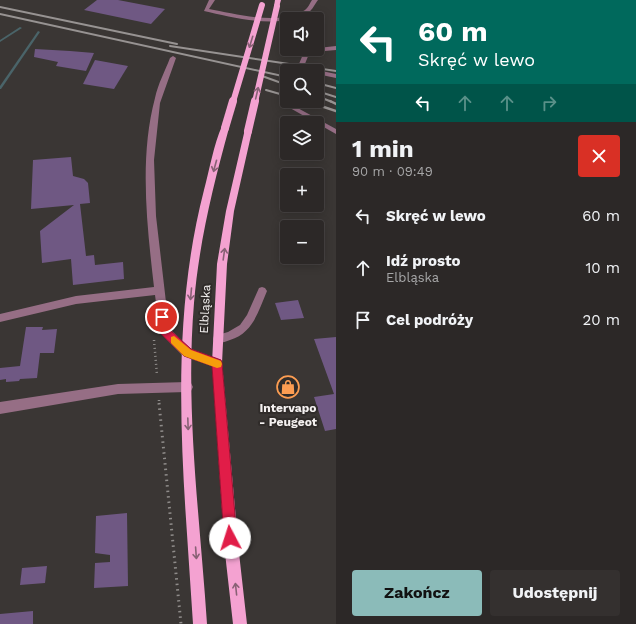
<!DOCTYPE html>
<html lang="pl">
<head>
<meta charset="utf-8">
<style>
	body { margin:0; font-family:"Work Sans",sans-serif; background:#34302f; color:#f1f3f6; height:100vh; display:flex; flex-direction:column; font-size:15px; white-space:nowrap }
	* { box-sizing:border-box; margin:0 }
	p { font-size:13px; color:#a6a6a7 }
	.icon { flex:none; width:22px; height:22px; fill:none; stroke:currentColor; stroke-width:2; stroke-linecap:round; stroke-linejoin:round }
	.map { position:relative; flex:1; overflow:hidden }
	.side { display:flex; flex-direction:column; background:#2c2827; width:300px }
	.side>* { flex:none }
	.hud { background:#00695c; color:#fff; overflow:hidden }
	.controls { position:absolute; left:280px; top:12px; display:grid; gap:8px }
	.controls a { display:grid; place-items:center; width:44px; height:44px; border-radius:4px; background:#2c2827; box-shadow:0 2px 10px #0003,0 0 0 1px #484444; font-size:20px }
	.pin { position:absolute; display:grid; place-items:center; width:34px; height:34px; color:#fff; margin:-17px; border:2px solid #fff; border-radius:50%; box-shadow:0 1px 4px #0007 }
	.me { position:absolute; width:44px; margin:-22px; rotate:355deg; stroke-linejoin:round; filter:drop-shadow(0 0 3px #0008) }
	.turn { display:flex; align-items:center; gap:14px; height:84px; padding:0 16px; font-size:18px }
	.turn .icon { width:52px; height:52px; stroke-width:2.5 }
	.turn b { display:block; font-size:28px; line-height:34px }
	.lanes { display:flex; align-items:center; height:38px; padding:0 16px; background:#0003; justify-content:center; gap:20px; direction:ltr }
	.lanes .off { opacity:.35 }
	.round { display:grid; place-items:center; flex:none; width:42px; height:42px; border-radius:4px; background:#34302f }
	.head { display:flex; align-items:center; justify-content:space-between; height:68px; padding:0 16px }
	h1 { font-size:24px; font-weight:700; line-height:30px }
	.button { display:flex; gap:8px; margin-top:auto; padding:8px 16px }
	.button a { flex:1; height:46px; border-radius:4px; background:#8bbbb9; color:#111; font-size:16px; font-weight:700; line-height:46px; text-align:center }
	.button a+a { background:#34302f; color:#f1f3f6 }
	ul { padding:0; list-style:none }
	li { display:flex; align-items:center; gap:12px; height:52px; padding:0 16px }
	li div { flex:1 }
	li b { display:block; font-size:15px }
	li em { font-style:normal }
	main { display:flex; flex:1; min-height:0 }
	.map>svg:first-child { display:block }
</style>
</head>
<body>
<main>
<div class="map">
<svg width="336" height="624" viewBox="0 0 336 624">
	<rect width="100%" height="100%" fill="#3a3634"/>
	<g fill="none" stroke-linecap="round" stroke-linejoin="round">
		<g fill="#4a6469" fill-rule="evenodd">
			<polygon points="20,27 22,28 0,42 0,40"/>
			<polygon points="38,31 40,32 1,89 0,89 0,86"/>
		</g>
	</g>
	<g fill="#6f5883">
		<polygon points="97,0 118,0 165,9 151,24 84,10"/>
		<polygon points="35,49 70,51 94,53 86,71 56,66 58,62 34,57"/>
		<polygon points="95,60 128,66 114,89 83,84"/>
		<polygon points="71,157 73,176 84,179 88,183 90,203 80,204 86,256 94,255 95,265 123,262 124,279 73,285 71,259 42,263 40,231 74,205 31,209 33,160"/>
		<polygon points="298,300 304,318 281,320 275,303"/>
		<polygon points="26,327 43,327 42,330 57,329 54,353 40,353 37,378 20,379 19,381 6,382 6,379 0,380 0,368 20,366"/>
		<polygon points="336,337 336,429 325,431 314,397 334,394 314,339"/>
		<polygon points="127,513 128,586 94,588 95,563 110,562 110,555 95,553 96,516"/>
		<polygon points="47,566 45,583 20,585 22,568"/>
		<polygon points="33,611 33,624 0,624 0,614"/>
	</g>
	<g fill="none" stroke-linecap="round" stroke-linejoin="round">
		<g stroke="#8f8c8a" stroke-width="2.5" stroke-dasharray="1 3" stroke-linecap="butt">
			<polyline points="154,340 157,375"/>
			<polyline points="159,400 159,404"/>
		</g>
		<polyline stroke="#8f8c8a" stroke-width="3" stroke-dasharray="1.5 4" stroke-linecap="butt" points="159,403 181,624"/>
		<g fill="#966e85" fill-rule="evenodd">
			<path d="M209 0H215L209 9C236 14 281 26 305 10 308 8 310 3 312 0H318C315 4 312 10 309 12 282 30 234 18 204 11Z"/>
			<polygon points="336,46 336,50 313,52 309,54 302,71 296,71 304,52 309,49"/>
			<path d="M173 56 176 58 160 103 154 160 156 216 169 328 191 349 221 360 222 363 221 366 217 368 183 356 160 333 155 295 76 304 0 322V314L76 296 154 287C147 226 139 158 155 98 158 84 165 71 170 58Z"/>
			<polygon points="317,70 336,74 336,78 317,74 317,71 315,71"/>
			<polygon points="287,94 287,101 290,101 294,106 336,129 336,134 290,108 283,101 284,96"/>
			<path d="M262 287 265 288 267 291C258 312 253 333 230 340 225 342 219 344 214 342L213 339 214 336 228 332 240 325 247 315 259 288Z"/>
			<polygon points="187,382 191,383 193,387 191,391 187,392 118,394 0,414 0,402 118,384"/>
		</g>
		<g fill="#f4a2d1" fill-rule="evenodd">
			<polygon points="275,0 281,0 279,7 274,6"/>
			<path d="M222 126 229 128C213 186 199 243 194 303 185 410 200 518 207 624H193C184 479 167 333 204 190 209 172 214 143 222 126Z"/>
			<polygon points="245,129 251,129 252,131 234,211 227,264 222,363 239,553 247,624 233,624 225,553 212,363 217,264 226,211"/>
		</g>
		<g stroke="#979392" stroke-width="2">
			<polyline points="0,7 177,44"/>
			<polyline points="0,14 287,77"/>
			<polyline points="170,46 336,71"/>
			<polyline points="262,76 287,85"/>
			<polyline points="317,83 336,88"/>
			<polyline points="266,90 287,96"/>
			<polyline points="317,91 336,97"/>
			<polyline points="317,96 332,102"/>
			<polyline points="305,101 310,102"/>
		</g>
		<g stroke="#979392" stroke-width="2.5">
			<polyline points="306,101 336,111"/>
			<polyline points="330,101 336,104"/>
		</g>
		<g stroke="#f4a2d1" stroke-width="6">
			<polyline points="233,102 262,5"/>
			<polyline points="255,102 277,6"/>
		</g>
		<g stroke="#f4a2d1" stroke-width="8">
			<polyline points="225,128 233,101"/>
			<polyline points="248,131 255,101"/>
		</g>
	</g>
	<defs><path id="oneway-shaft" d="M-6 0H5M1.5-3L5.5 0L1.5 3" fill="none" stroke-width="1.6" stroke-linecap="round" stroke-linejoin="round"/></defs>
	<g stroke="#886175">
		<use href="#oneway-shaft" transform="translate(251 42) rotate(107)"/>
		<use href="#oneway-shaft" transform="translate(257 93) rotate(-77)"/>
		<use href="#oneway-shaft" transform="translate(215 166) rotate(105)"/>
		<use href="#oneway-shaft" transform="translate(224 254) rotate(-82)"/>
		<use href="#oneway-shaft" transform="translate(191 294) rotate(95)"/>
		<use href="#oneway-shaft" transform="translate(188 424) rotate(88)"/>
		<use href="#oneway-shaft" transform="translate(196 553) rotate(86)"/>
		<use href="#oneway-shaft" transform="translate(236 589) rotate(-96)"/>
	</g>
	<polygon fill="#e11d48" stroke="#92132f" points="162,313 167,317 168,328 191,349 221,360 222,363 237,538 235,543 230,544 226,543 224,538 212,366 184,356 160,333 158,317"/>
	<polygon fill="#f59e0b" points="174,336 191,350 221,361 222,364 221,367 217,368 184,356 171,343 171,337"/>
	<defs>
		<g id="shop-ring" transform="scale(1.15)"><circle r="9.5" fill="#302c2a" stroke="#fc9d52" stroke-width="1.5"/><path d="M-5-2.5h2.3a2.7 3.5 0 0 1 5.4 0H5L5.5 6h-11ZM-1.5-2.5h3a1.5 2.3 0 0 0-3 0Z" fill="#fc9d52"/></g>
	</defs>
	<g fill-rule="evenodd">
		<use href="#shop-ring" x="288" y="387"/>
	</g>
	<g text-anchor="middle" stroke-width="4" stroke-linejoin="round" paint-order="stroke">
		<g font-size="12" fill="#f4f1f0" stroke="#302c2a">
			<text transform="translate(205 309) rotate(-87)" y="4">Elbląska</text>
		</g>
		<g font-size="12" font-weight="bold" fill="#f4f1f0" stroke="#302c2a">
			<text x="288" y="412">Intervapo<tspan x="288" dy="14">- Peugeot</tspan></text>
		</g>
	</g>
</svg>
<div class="controls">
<a><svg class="icon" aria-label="sound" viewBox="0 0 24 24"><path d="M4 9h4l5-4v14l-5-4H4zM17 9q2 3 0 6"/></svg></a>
<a><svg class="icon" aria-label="search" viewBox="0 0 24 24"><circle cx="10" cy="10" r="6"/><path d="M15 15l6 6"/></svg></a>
<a><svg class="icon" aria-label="layers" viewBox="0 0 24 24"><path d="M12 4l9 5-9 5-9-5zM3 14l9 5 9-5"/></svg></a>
<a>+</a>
<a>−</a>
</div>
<div class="pin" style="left:162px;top:317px;background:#d93025"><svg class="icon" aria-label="arrive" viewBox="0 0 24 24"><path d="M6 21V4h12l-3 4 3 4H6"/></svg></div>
<svg class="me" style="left:230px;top:538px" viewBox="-20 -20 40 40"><circle r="19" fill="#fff"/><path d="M0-13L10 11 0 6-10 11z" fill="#e11d48"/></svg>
</div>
<section class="side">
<div class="hud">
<div class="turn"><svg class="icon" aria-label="left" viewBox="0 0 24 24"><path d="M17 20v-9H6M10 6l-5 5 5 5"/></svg><div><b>60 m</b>Skręć w lewo</div></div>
<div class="lanes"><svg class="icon" aria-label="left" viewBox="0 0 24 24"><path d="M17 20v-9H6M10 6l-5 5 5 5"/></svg><svg class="icon off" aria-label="ahead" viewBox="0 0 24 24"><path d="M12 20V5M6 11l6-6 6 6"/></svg><svg class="icon off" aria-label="ahead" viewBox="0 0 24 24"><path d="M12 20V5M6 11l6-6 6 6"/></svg><svg class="icon off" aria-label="right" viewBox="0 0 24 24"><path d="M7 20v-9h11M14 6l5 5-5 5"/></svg></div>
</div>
<div class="head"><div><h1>1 min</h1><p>90 m · 09:49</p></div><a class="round" style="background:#d93025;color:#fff"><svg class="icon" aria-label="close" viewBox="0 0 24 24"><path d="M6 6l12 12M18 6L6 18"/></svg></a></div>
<ul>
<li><svg class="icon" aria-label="left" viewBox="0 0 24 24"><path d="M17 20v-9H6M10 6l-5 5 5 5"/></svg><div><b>Skręć w lewo</b></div><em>60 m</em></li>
<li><svg class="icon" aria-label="ahead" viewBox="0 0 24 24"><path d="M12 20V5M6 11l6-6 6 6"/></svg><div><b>Idź prosto</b><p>Elbląska</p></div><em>10 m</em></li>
<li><svg class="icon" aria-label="arrive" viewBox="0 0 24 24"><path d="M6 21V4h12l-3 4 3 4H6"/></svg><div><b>Cel podróży</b></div><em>20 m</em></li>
</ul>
<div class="button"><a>Zakończ</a><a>Udostępnij</a></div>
</section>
</main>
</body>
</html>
